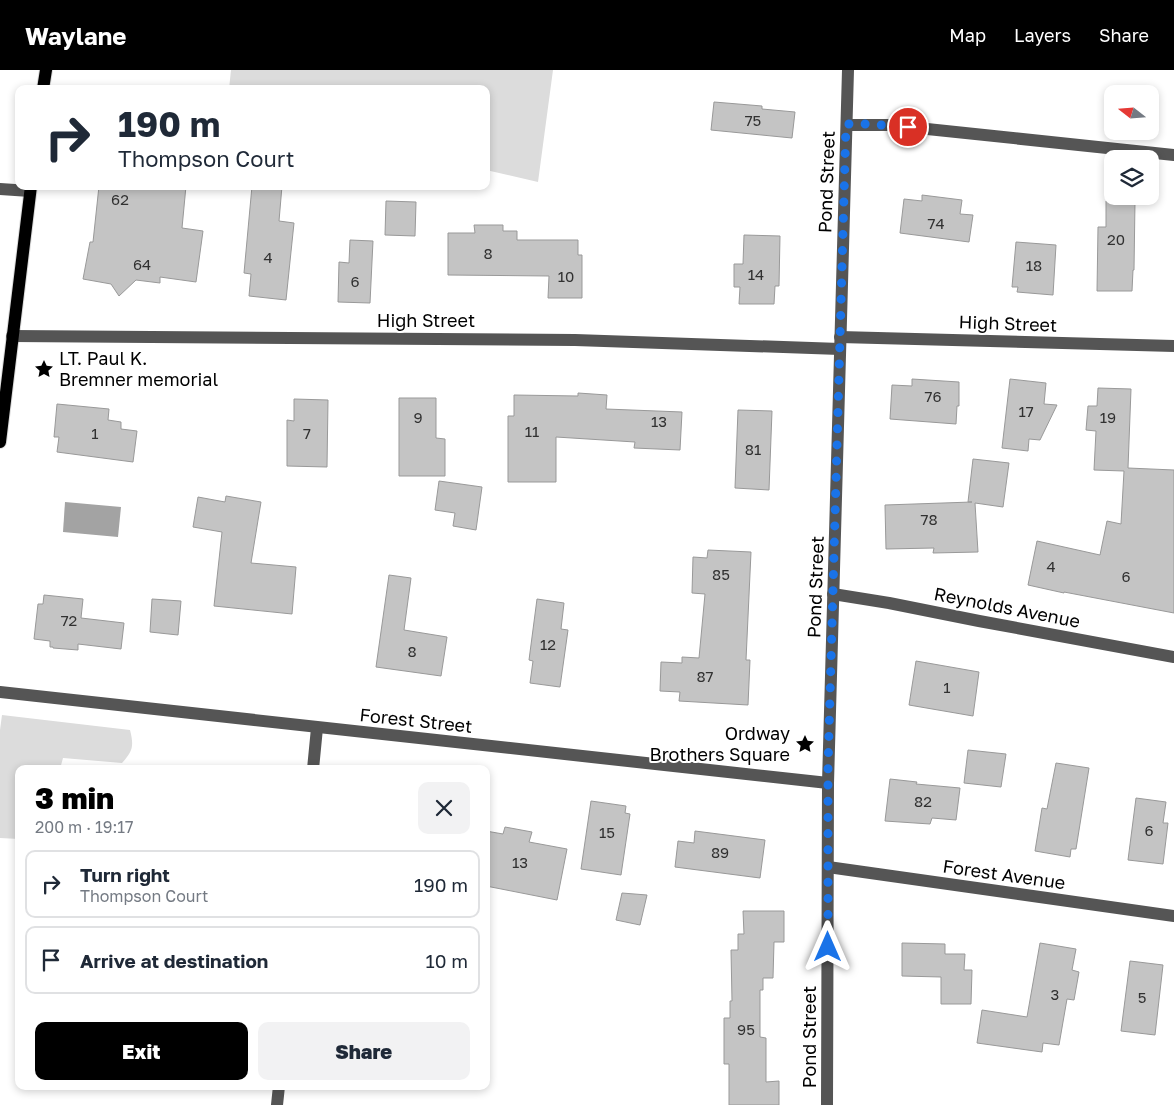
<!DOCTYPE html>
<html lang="en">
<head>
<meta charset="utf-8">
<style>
	body { margin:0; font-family:"Golos Text",sans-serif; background:#f2f2f3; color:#1f2937; height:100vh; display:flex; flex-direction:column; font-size:19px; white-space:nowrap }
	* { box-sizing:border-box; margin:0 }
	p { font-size:16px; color:#747a83 }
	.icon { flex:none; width:28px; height:28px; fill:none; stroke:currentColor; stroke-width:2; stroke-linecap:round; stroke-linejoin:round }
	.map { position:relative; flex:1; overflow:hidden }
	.drawer { position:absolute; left:15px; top:695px; width:475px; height:325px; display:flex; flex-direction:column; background:#fff; border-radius:10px; box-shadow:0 2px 8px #0003 }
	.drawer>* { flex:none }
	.guide { position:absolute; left:15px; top:15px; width:475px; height:105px; border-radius:10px; box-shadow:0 2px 8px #0003; background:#fff; color:#1f2937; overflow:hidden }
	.needle { width:32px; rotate:287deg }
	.controls { position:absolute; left:1104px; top:15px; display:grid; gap:10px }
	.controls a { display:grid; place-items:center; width:55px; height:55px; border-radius:10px; background:#fff; box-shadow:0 2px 8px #0003; font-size:25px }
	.pin { position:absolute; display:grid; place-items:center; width:42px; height:42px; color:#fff; margin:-21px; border:2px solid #fff; border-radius:50%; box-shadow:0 1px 5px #0007 }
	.me { position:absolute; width:55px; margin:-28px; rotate:0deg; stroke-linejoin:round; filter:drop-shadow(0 0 4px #0008) }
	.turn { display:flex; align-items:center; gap:18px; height:105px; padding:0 20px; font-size:22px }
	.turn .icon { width:65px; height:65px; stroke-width:2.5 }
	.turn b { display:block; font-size:35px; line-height:42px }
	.round { display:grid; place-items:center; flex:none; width:52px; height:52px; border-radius:10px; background:#f2f2f3 }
	.overview { display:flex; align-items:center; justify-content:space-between; height:85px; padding:0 20px }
	h1 { font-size:30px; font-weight:800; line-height:38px; color:#000 }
	.button { display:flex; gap:10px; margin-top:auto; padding:10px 20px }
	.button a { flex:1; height:58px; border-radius:10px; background:#000; color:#fff; font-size:20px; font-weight:800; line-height:58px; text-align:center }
	.button a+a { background:#f2f2f3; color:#1f2937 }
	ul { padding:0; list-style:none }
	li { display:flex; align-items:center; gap:15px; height:68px; margin:0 10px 8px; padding:0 10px; border:2px solid #e0e1e3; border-radius:10px }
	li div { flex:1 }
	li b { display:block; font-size:19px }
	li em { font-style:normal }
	header { display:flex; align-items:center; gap:30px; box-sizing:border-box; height:70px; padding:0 25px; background:#000; color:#fff }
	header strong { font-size:24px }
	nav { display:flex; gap:28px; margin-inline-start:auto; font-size:18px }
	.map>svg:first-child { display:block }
</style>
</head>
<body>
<header>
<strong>Waylane</strong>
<nav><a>Map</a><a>Layers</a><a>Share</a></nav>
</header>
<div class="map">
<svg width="1174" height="1035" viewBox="0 0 1174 1035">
	<rect width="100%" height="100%" fill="#fff"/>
	<g fill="#dcdcdc">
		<polygon points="231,0 553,0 538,112 486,100 486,19 229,19"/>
		<path d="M2 645 130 660C134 676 133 681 122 693L63 688 60 699H19V769L0 768V660Z"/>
	</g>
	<polygon fill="#a3a3a3" points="65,432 121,437 118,467 63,462"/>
	<g fill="#c4c4c4" stroke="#999">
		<polygon points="714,32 762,36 762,39 795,42 792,68 711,60"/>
		<polygon points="99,116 186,116 182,158 203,161 196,212 160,207 160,213 136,210 119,226 111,214 83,209 90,172 93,172"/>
		<polygon points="252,116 282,116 279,151 294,153 286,230 249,226 251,204 244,203"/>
		<polygon points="922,125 962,130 960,144 973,145 969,172 900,163 904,129 922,131"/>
		<polygon points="386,131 416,132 415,166 385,165"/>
		<polygon points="1106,131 1135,131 1134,200 1133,200 1132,221 1097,221 1098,157 1106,157"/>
		<polygon points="474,155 503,155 503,161 517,161 517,170 578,170 578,185 582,185 582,228 548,228 549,206 448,205 448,163 475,163"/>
		<polygon points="744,165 780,166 779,216 775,216 774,234 739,234 740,217 734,217 734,194 743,194"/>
		<polygon points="350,170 373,171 370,233 338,232 339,192 349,193"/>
		<polygon points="1016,172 1056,175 1053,225 1017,222 1018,217 1012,217"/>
		<polygon points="912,309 959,312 959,336 957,336 956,354 890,349 892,315 912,316"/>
		<polygon points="1010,309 1046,313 1044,334 1057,335 1040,370 1029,369 1028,381 1002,378"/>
		<polygon points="1098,318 1131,319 1128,398 1174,400 1174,543 1064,522 1064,523 1028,515 1037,471 1100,485 1107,451 1121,454 1124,401 1094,400 1096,361 1086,360 1088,336 1097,336"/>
		<polygon points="578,323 607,325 606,339 682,342 680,380 634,378 635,372 556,367 556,412 508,412 508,346 514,346 514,325 578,326"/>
		<polygon points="399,328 436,328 436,368 445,369 445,406 399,406"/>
		<polygon points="294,329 328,330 327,397 287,396 287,350 294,351"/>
		<polygon points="57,334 109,339 108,350 121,352 121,359 137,361 133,392 57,382 59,367 54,367"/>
		<polygon points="738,340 772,341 769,420 735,418"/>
		<polygon points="973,389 1009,393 1003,437 975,433 978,482 933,483 934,478 886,479 885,435 972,432 968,432"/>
		<polygon points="439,411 482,417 476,460 453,456 455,443 435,440"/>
		<polygon points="226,426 261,432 251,493 296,497 292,544 214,536 222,462 193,457 198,427 225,432"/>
		<polygon points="708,480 751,482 746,590 750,590 748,635 679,631 680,622 660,621 661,592 682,593 682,587 699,588 705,524 692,523 693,487 707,488"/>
		<polygon points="389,505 411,508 404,560 447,567 441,606 376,597"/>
		<polygon points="44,525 83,529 81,548 124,553 121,579 78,574 78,580 53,578 53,577 50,577 50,571 34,569 38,534 43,534"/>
		<polygon points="152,529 181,531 178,565 150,562"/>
		<polygon points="537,529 564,533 561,559 568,560 560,617 530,613 533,591 529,590"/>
		<polygon points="916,591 979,602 973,646 909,635"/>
		<polygon points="968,680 1006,684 1001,717 964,713"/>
		<polygon points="1056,693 1089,698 1076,779 1071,779 1070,787 1035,781 1042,738 1047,739"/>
		<polygon points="890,709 917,712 916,714 960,718 956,750 932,748 930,754 885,751"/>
		<polygon points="1136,728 1166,732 1163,753 1168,753 1163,794 1128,790"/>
		<polygon points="591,731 626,736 625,743 630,744 621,805 581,799"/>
		<polygon points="505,757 532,762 529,772 567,779 557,830 486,816 486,761 503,764"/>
		<polygon points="695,761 765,770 760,808 675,797 678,771 694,773"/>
		<polygon points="622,823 647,825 640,855 616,850"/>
		<polygon points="743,841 784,841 784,872 774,872 773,908 763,908 763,920 760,920 760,967 766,968 766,1012 779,1011 779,1035 729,1035 729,994 724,994 724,948 730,948 730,931 732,931 731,880 738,880 738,864 744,864"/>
		<polygon points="902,873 945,874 945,884 965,884 964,900 972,900 971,934 941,934 941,907 902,906"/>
		<polygon points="1040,873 1076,879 1072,900 1079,902 1074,930 1067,929 1059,975 1043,973 1042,982 977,973 982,940 1027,947"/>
		<polygon points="1130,891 1163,895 1155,965 1121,961"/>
	</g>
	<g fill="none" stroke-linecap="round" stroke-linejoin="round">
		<g stroke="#dbdbdb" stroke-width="14">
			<g id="major">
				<polyline points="43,19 46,0"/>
				<polyline points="0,372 31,116"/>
			</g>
		</g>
		<g stroke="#555" stroke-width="12">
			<polyline points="847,55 889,55 1174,85"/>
			<polyline points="0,119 30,121"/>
			<polyline points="12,266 575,270 840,279"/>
			<polyline points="840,267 1174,276"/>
			<polyline points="833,524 889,533 979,551 1174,587"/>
			<polyline points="0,622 828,713"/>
			<polyline points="313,699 317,658"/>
			<polyline points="828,797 1174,846"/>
			<polyline points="277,1035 279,1016"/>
			<polyline points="827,1035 828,713 848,0"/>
		</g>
		<use href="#major" stroke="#000" stroke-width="12"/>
	</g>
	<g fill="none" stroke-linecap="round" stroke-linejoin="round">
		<polyline stroke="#1a73e8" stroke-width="9" stroke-dasharray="0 16.2" points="828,877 828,698 846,54 867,54 908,57"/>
	</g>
	<defs>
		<g id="sight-bare" transform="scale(1.5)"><path d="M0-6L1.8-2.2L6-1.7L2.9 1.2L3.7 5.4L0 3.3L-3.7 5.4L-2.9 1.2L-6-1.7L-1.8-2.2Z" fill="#000" stroke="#fff" stroke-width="2.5" paint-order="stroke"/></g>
	</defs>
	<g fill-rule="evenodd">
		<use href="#sight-bare" x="44" y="299"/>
		<use href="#sight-bare" x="805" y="674"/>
	</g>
	<g text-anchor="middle" stroke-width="4" stroke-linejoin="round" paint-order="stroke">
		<g font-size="15" fill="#313131">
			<text x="753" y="56">75</text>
			<text x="120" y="135">62</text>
			<text x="936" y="159">74</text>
			<text x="1116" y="175">20</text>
			<text x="488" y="189">8</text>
			<text x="268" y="193">4</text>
			<text x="142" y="200">64</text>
			<text x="1034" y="201">18</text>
			<text x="756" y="210">14</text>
			<text x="566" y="212">10</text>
			<text x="355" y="217">6</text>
			<text x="933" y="332">76</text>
			<text x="1026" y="347">17</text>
			<text x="418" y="353">9</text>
			<text x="1108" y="353">19</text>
			<text x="659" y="357">13</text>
			<text x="532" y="367">11</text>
			<text x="95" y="369">1</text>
			<text x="307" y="369">7</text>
			<text x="753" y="385">81</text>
			<text x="929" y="455">78</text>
			<text x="1051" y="502">4</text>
			<text x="721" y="510">85</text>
			<text x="1126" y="512">6</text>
			<text x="69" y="556">72</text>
			<text x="548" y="580">12</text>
			<text x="412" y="587">8</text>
			<text x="705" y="612">87</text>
			<text x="947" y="623">1</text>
			<text x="923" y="737">82</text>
			<text x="1149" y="766">6</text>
			<text x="607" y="768">15</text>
			<text x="720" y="788">89</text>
			<text x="520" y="798">13</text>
			<text x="1055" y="930">3</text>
			<text x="1142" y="933">5</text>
			<text x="746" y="965">95</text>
		</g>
		<g font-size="18" fill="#000" stroke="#fff">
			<text transform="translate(827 112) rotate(-88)" y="6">Pond Street</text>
			<text x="426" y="257">High Street</text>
			<text transform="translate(1008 254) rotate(2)" y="6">High Street</text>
			<text transform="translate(816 517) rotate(-88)" y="6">Pond Street</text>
			<text transform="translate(1007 538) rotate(11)" y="6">Reynolds Avenue</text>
			<text transform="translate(416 651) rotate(6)" y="6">Forest Street</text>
			<text transform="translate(1004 805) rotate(8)" y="6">Forest Avenue</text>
			<text transform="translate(810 967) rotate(-90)" y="6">Pond Street</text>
		</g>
		<g font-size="18" fill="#000" stroke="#fff" text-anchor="start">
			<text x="59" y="295">LT. Paul K.<tspan x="59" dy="21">Bremner memorial</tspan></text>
			<text x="790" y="670" text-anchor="end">Ordway<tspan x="790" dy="21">Brothers Square</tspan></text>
		</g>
	</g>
</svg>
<div class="controls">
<a><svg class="needle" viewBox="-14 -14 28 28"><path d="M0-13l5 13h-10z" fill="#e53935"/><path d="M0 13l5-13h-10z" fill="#747a83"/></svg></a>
<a><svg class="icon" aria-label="layers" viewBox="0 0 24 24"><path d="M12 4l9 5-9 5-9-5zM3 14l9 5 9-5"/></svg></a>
</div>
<div class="pin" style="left:908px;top:57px;background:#d93025"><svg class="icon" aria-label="arrive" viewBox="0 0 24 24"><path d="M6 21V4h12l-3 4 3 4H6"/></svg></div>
<svg class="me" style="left:828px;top:877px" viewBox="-20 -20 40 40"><path d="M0-17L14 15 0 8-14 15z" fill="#1a73e8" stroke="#fff" stroke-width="4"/></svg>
<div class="guide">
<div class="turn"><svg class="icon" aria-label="right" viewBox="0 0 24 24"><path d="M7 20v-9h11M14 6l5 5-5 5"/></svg><div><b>190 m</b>Thompson Court</div></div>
</div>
<section class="drawer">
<div class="overview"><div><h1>3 min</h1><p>200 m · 19:17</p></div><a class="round"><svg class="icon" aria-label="close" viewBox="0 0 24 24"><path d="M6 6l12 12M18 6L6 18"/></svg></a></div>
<ul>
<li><svg class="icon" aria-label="right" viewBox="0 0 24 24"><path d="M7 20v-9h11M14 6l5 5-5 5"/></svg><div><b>Turn right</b><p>Thompson Court</p></div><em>190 m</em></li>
<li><svg class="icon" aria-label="arrive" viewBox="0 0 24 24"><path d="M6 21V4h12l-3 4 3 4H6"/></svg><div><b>Arrive at destination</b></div><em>10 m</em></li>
</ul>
<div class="button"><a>Exit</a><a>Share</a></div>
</section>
</div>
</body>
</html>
